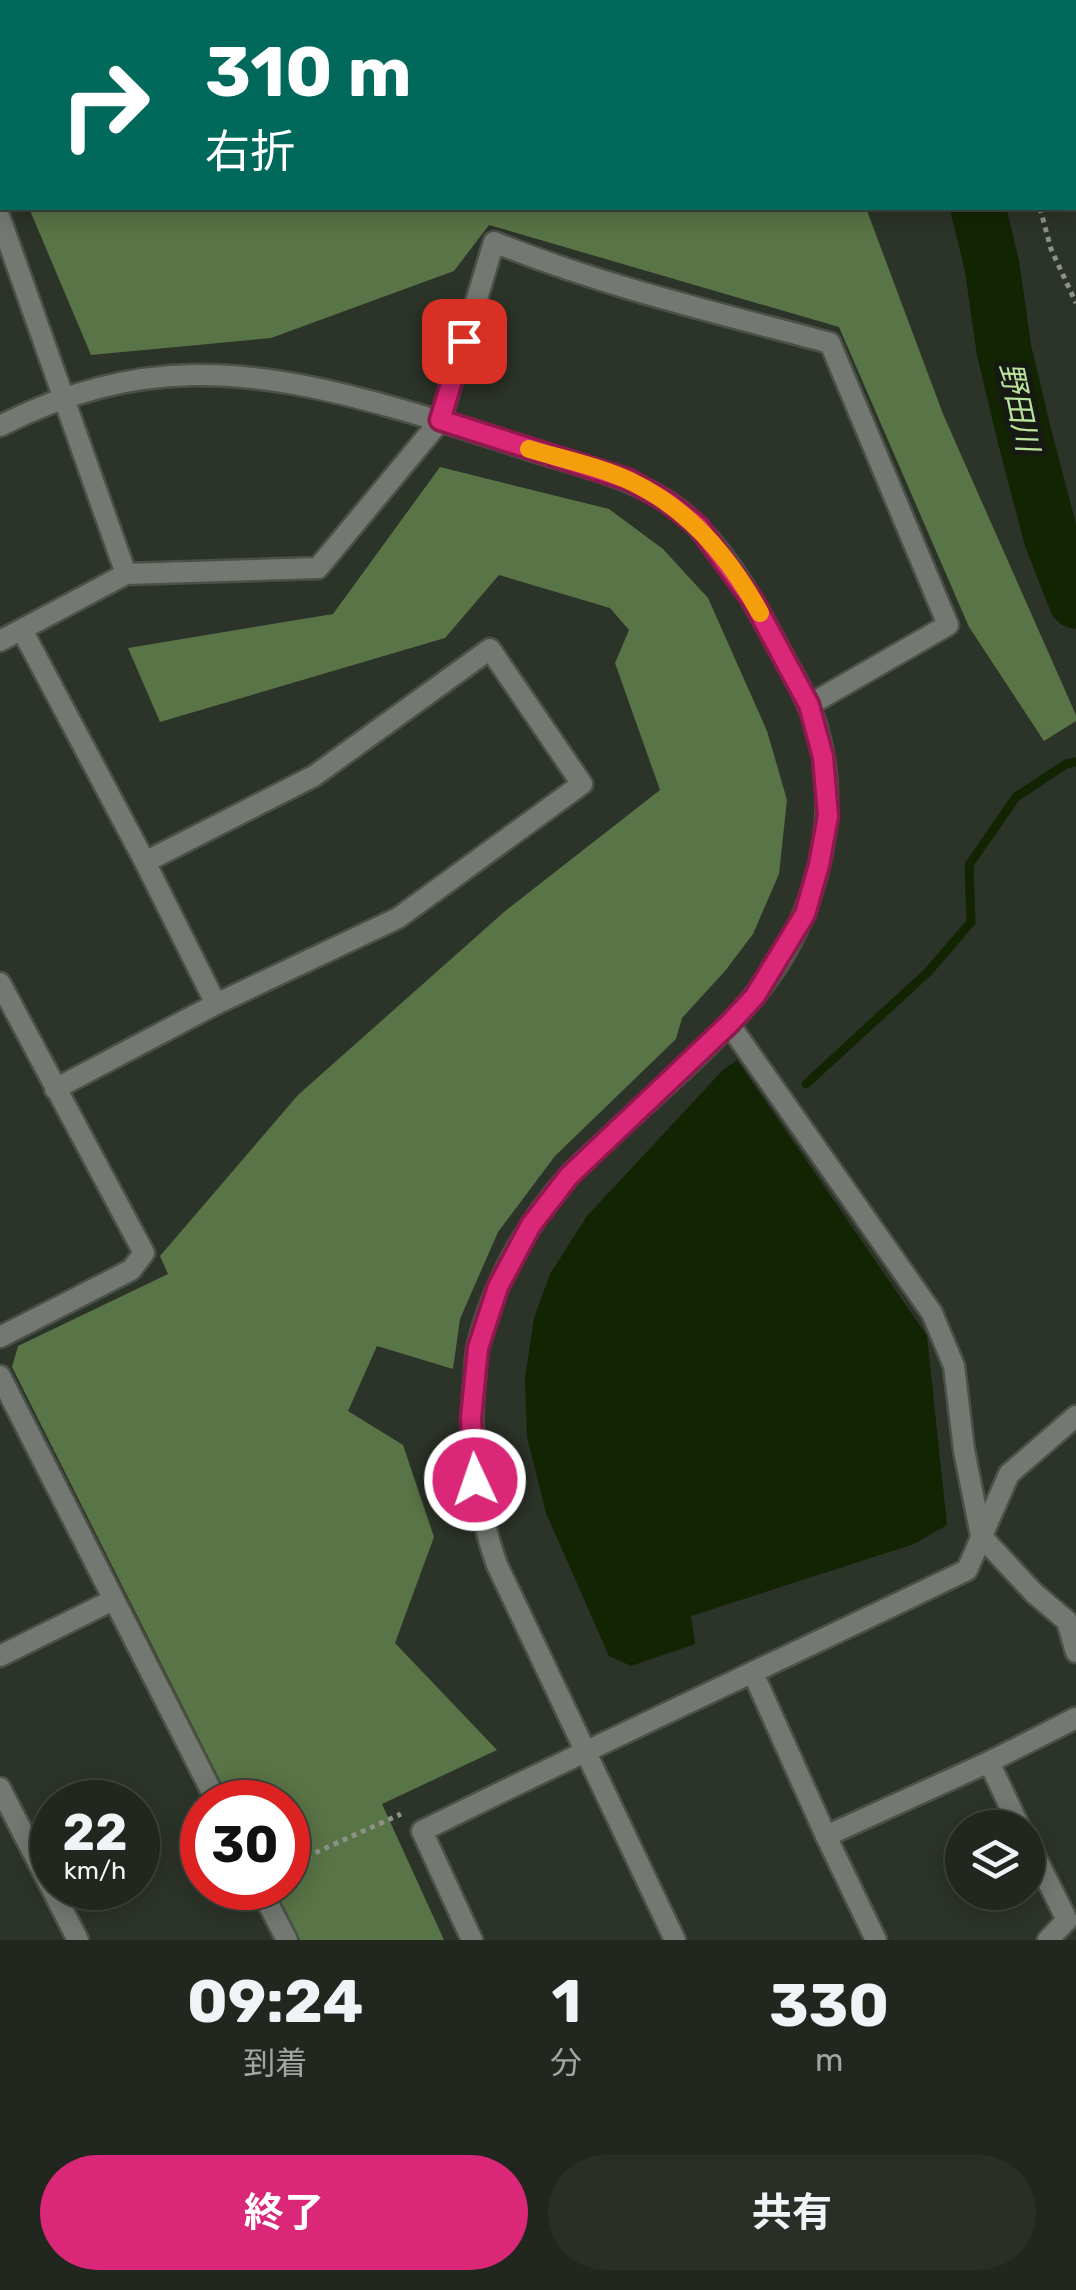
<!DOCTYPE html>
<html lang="ja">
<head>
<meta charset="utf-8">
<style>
	body { margin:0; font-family:Rubik,"Noto Sans JP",sans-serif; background:#292e27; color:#f1f3f6; height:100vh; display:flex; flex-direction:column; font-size:38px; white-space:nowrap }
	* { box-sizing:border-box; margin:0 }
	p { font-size:32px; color:#a2a5a4 }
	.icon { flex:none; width:55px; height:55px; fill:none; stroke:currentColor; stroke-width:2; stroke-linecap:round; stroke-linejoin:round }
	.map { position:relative; height:1940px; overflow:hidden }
	.drawer { display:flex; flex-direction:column; background:#21261e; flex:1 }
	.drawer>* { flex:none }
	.banner { position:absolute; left:0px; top:0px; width:1078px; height:210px; box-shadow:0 5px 25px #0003,0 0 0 2px #3e433c; background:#00695c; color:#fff; overflow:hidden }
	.controls { position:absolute; left:945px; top:1810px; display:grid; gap:20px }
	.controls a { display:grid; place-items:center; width:100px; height:100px; border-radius:50%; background:#21261e; box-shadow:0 5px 25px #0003,0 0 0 2px #3e433c; font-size:50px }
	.speed { position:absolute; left:30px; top:1780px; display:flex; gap:20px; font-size:50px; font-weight:700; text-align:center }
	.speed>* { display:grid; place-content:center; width:130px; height:130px; border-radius:50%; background:#21261e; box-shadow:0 5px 25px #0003,0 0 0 2px #3e433c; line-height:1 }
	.speed small { font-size:25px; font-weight:400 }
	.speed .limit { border:15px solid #d22; background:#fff; color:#111 }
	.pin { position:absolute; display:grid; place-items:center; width:85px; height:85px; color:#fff; margin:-42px; border-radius:20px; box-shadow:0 5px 15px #0006 }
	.me { position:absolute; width:110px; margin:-55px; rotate:357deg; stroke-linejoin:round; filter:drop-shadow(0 0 8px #0008) }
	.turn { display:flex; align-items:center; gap:35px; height:210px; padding:0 40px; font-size:45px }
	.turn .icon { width:130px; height:130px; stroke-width:2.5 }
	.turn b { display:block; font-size:70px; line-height:85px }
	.eta { display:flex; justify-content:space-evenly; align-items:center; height:170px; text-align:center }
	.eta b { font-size:60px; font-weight:700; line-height:70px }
	.primary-button { display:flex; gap:20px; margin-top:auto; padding:20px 40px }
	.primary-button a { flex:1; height:115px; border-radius:60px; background:#db2777; color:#fff; font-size:40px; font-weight:700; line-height:115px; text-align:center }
	.primary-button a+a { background:#292e27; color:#f1f3f6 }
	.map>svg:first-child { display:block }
</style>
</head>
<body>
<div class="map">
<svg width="1076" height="1940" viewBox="0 0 1076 1940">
	<rect width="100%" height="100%" fill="#2c3328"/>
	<g fill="#597446">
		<polygon points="23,0 808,0 809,2 23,2"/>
		<polygon points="29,208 866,208 943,414 1076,715 1076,721 1044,741 969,627 839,327 489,225 454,271 271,338 91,355"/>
		<polygon points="440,467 609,509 663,549 708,598 767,731 787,800 779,874 753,934 725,971 682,1018 676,1039 555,1156 498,1232 460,1319 453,1369 377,1346 348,1411 403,1445 434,1537 395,1643 497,1750 382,1804 444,1940 300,1940 274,1888 288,1888 288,1802 231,1802 12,1367 18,1346 168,1274 160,1256 298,1095 504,912 660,790 615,663 629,630 610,608 499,575 445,638 160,722 128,648 333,614"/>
	</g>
	<polygon fill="#132403" points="737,1060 927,1336 947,1525 914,1544 691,1616 695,1644 631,1666 609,1656 546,1513 527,1437 525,1378 534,1318 550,1274 587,1216 723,1070"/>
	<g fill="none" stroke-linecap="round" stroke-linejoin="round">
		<polyline stroke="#132403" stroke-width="9" points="806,1084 928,972 971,922 969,865 1016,797 1066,764 1076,762"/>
		<g stroke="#132403" stroke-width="55">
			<polyline points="946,0 946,2"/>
			<polyline points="978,208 992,266 1004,350 1024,434 1051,537 1076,601"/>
		</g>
		<g stroke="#4b5147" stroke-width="25">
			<g id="minor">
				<polyline points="0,218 126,574"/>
				<path d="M0 426C138 355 251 367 395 408 442 421 488 436 534 451 592 469 656 482 699 528 735 565 760 613 784 658 797 681 809 703 817 728 844 820 813 929 751 1000 709 1049 658 1091 612 1135 598 1149 583 1161 570 1175 527 1222 493 1284 478 1345 475 1357 476 1371 474 1384 469 1446 476 1506 497 1565L675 1940"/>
				<polyline points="22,630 145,862 216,1004"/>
				<path d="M0 641 126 574 318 568 440 421 494 242C602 286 718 313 830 343L948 625 809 705"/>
				<polyline points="0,983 144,1253 131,1270 0,1337"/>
				<polyline points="729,1024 932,1313 954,1366 964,1450 981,1536 1034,1593 1067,1621 1076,1652"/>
				<polyline points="55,1089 216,1004 398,918 582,784 490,649 314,776 145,862"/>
				<polyline points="0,1376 217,1802"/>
				<polyline points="0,1656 113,1600"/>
				<polyline points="753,1673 826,1836 876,1940"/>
				<polyline points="1020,1828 989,1762 1076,1718"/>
				<polyline points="826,1836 989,1762"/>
				<polyline points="1028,1842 1067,1920 1048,1940"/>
				<polyline points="260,1888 287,1940"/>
				<path d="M472 1940 422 1831C603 1741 786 1658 967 1570L1009 1474 1076 1416"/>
			</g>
		</g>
		<g stroke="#4b5147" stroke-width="25">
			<polyline id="tertiary" points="0,1788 78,1940"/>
		</g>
		<g stroke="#8d9289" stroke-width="5" stroke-dasharray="5 5" stroke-linecap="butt">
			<polyline points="1001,0 1001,2"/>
			<polyline points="1040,208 1051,249 1076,303"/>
			<polyline points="288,1865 401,1814"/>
		</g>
		<use href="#minor" stroke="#747872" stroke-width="20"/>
		<use href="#tertiary" stroke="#747872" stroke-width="20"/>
	</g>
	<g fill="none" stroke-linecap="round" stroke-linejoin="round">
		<g stroke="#8e194d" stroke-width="25">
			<polyline id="route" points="464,341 440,420 629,480 666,501 698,526 753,601 809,705 823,757 828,816 819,865 805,914 755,996 729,1024 569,1176 531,1225 498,1287 478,1348 471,1418 475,1480"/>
		</g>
		<use href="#route" stroke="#db2777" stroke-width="18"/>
		<path stroke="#f59e0b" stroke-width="18" d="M529 449C562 459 601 467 632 482 689 509 730 558 760 613"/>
	</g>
	<g text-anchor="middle" stroke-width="10" stroke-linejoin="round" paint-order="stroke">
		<g font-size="30" font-style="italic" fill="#bae39c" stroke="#161914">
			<text transform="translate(1019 407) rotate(78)" y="10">野田川</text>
		</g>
	</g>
</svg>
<div class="controls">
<a><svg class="icon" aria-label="layers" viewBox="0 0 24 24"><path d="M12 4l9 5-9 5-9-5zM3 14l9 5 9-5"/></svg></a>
</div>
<div class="speed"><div>22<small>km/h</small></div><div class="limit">30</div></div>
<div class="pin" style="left:464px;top:341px;background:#d93025"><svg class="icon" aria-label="arrive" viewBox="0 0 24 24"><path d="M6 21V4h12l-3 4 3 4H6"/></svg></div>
<svg class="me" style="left:475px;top:1480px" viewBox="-20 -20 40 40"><circle r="17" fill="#db2777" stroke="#fff" stroke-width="3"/><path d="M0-11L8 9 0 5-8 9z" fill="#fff"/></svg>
<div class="banner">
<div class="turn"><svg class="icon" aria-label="right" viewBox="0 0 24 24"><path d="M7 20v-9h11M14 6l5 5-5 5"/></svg><div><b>310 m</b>右折</div></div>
</div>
</div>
<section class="drawer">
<div class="eta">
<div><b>09:24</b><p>到着</p></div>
<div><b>1</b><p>分</p></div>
<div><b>330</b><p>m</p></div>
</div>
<div class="primary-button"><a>終了</a><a>共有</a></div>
</section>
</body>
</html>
